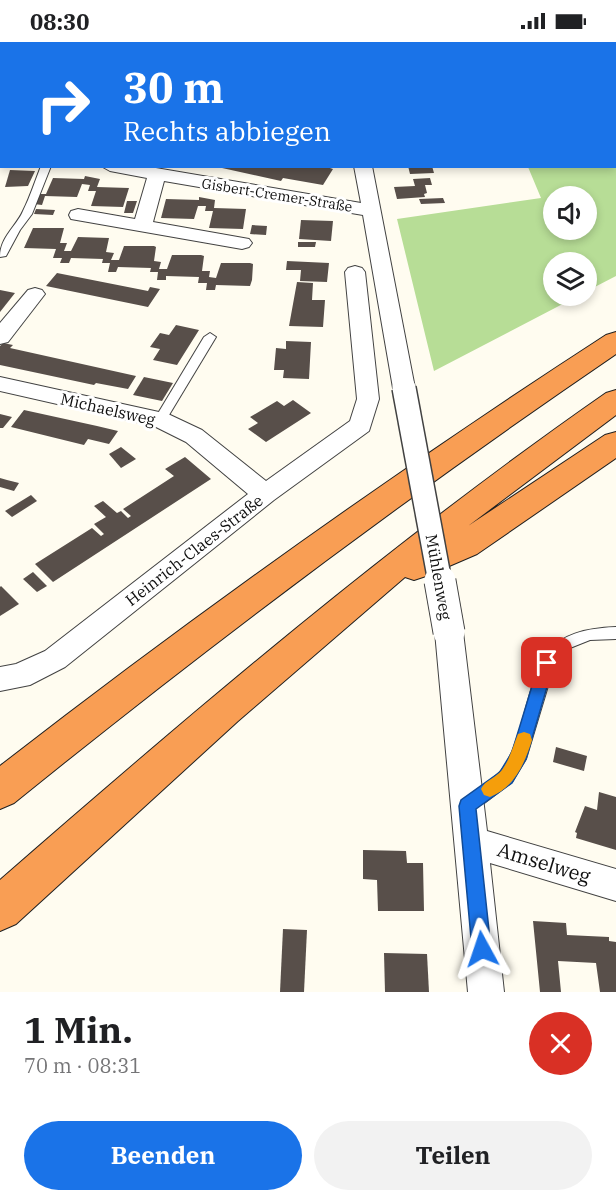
<!DOCTYPE html>
<html lang="de">
<head>
<meta charset="utf-8">
<style>
	body { margin:0; font-family:"IBM Plex Serif",serif; background:#f2f2f2; color:#202124; height:100vh; display:flex; flex-direction:column; font-size:22px; white-space:nowrap }
	* { box-sizing:border-box; margin:0 }
	p { font-size:20px; color:#757577 }
	.icon { flex:none; width:33px; height:33px; fill:none; stroke:currentColor; stroke-width:2; stroke-linecap:round; stroke-linejoin:round }
	.map { position:relative; height:950px; overflow:hidden }
	.side { display:flex; flex-direction:column; background:#fff; flex:1 }
	.side>* { flex:none }
	.guide { position:absolute; left:0px; top:0px; width:616px; height:126px; box-shadow:0 3px 9px #0003; background:#1a73e8; color:#fff; overflow:hidden }
	.buttons { position:absolute; left:543px; top:144px; display:grid; gap:12px }
	.buttons a { display:grid; place-items:center; width:54px; height:54px; border-radius:50%; background:#fff; box-shadow:0 3px 9px #0003; font-size:30px }
	.pin { position:absolute; display:grid; place-items:center; width:51px; height:51px; color:#fff; margin:-26px; border-radius:12px; box-shadow:0 3px 9px #0006 }
	.me { position:absolute; width:66px; margin:-33px; rotate:355deg; stroke-linejoin:round; filter:drop-shadow(0 0 4px #0008) }
	.turn { display:flex; align-items:center; gap:21px; height:126px; padding:0 24px; font-size:27px }
	.turn .icon { width:78px; height:78px; stroke-width:2.5 }
	.turn b { display:block; font-size:42px; line-height:51px }
	.round { display:grid; place-items:center; flex:none; width:63px; height:63px; border-radius:32px; background:#f2f2f2 }
	.headline { display:flex; align-items:center; justify-content:space-between; height:102px; padding:0 24px }
	h1 { font-size:36px; font-weight:700; line-height:45px }
	.cta { display:flex; gap:12px; margin-top:auto; padding:12px 24px }
	.cta a { flex:1; height:69px; border-radius:36px; background:#1a73e8; color:#fff; font-size:24px; font-weight:700; line-height:69px; text-align:center }
	.cta a+a { background:#f2f2f2; color:#202124 }
	.status { display:flex; justify-content:space-between; align-items:center; height:42px; padding:0 30px; background:#fff; direction:ltr }
	.status svg { height:16px; fill:currentColor }
	.map>svg:first-child { display:block }
</style>
</head>
<body>
<div class="status"><b>08:30</b><svg viewBox="0 0 49 12"><path d="M0 12V9h3v3zM5 12V6h3v6zM10 12V3h3v9zM15 12V0h3v12zM26 1h20v11H26zM47 4h2v5h-2z"/></svg></div>
<div class="map">
<svg width="616" height="950" viewBox="0 0 616 950">
	<rect width="100%" height="100%" fill="#fffcf0"/>
	<path fill="#b7dd96" fill-rule="evenodd" d="M479 0H616V234L587 249 586 220H554V254H578L434 329 397 177 541 156 528 125 615 124V2ZM554 154H586V188H554Z"/>
	<g fill="#584f4a">
		<polygon points="213,124 324,124 333,127 323,143 283,136 281,139"/>
		<polygon points="408,124 432,124 434,131 410,132"/>
		<polygon points="10,128 35,129 28,144 5,145"/>
		<polygon points="85,134 100,137 97,145 129,146 123,165 91,164 96,149 88,149 90,143 82,142 77,155 45,154 42,163 34,162 38,152 46,152 53,136 84,137"/>
		<polygon points="430,136 432,143 425,143 427,151 424,152 425,155 397,157 394,145 415,144 413,137"/>
		<polygon points="199,155 215,158 214,166 246,167 243,187 209,186 213,169 205,169 206,164 198,164 194,177 161,176 166,157 199,158"/>
		<polygon points="443,156 445,161 421,162 419,157"/>
		<polygon points="127,159 137,159 133,171 124,171"/>
		<polygon points="36,167 55,168 53,173 34,172"/>
		<polygon points="301,178 333,179 331,199 299,197"/>
		<polygon points="252,183 267,184 266,193 250,192"/>
		<polygon points="33,186 64,186 60,201 67,201 64,209 71,209 78,195 109,196 106,210 114,211 111,218 119,218 124,204 154,204 156,205 154,219 161,220 159,227 167,227 172,213 201,213 204,214 202,229 210,229 209,235 216,236 221,221 250,221 253,222 252,238 250,244 216,243 215,248 206,248 207,241 198,241 199,235 166,234 166,238 157,238 158,230 150,230 151,226 118,225 116,230 108,230 110,221 102,221 103,217 71,216 69,221 60,221 62,216 53,216 56,207 24,206"/>
		<polygon points="298,200 316,200 315,205 298,205"/>
		<polygon points="287,219 329,221 327,240 300,239 301,228 286,228"/>
		<polygon points="57,231 148,249 150,245 160,247 148,265 46,244"/>
		<polygon points="297,240 313,241 312,258 325,258 323,285 289,284"/>
		<polygon points="0,248 15,251 0,270"/>
		<polygon points="176,283 199,288 177,323 153,318 160,307 150,305 160,291 169,293"/>
		<polygon points="286,299 311,300 309,337 283,336 284,328 274,328 276,306 286,307"/>
		<polygon points="3,301 13,303 10,306 136,334 128,347 96,341 94,343 0,323 0,304"/>
		<polygon points="144,335 173,341 162,359 133,353"/>
		<polygon points="293,358 311,371 266,400 248,387 258,381 250,375 277,359 284,364"/>
		<polygon points="24,368 97,384 118,389 109,402 88,397 84,403 11,385"/>
		<polygon points="0,372 12,375 3,386 0,386"/>
		<polygon points="121,405 136,417 121,426 109,412"/>
		<polygon points="185,415 211,437 53,540 35,522 92,486 101,494 104,492 94,482 106,475 94,464 103,459 117,471 121,469 128,476 131,474 123,467 174,434 165,427"/>
		<polygon points="0,436 7,438 19,441 14,449 0,445"/>
		<polygon points="31,453 37,459 12,475 5,469"/>
		<polygon points="33,530 47,544 37,550 23,537"/>
		<polygon points="1,544 19,562 0,574 0,545"/>
		<polygon points="556,705 587,714 584,729 553,720"/>
		<polygon points="599,750 616,755 616,808 576,796 577,791 575,790 585,764 597,768"/>
		<polygon points="363,808 406,809 407,821 423,821 424,869 378,869 377,838 363,837"/>
		<polygon points="533,879 566,881 567,893 609,895 609,899 616,900 616,950 600,950 596,921 558,919 561,950 540,950"/>
		<polygon points="283,887 307,888 304,950 280,950"/>
		<polygon points="384,911 427,912 429,950 385,950"/>
	</g>
	<g fill="none" stroke-linecap="round" stroke-linejoin="round">
		<g stroke="#424242" stroke-width="2">
			<g id="service">
				<path d="M41 124H51L32 172 20 188 6 214 0 215C0 195 16 185 23 169 30 155 35 139 41 124Z"/>
				<polygon points="210,291 216,295 166,378 160,382 156,381 154,378 204,295"/>
				<path d="M616 585V597L590 598 570 606 554 624 526 717 512 740 475 768 469 770 463 768 461 762 463 756C475 748 491 740 501 729 511 717 515 701 520 687 539 623 538 588 616 585Z"/>
			</g>
		</g>
		<g stroke="#424242" stroke-width="2">
			<g id="minor">
				<rect x="151" y="0" width="16" height="2"/>
				<rect x="330" y="0" width="16" height="2"/>
				<rect x="0" y="101" width="2" height="10"/>
				<polygon points="101,124 144,124 361,161 354,124 372,124 415,346 412,351 404,354 396,351 393,346 363,173 164,139 153,180 249,197 252,201 249,205 242,207 71,177 69,173 71,169 78,167 135,177 147,136 110,129"/>
				<polygon points="355,224 362,226 365,230 379,357 369,389 274,458 65,625 30,643 0,649 0,625 16,622 45,609 248,452 186,400 154,384 0,349 0,335 168,372 202,388 266,439 350,379 357,357 345,230 348,226"/>
				<polygon points="35,246 42,248 45,252 8,300 0,302 0,281 28,248"/>
				<polygon points="449,579 459,582 463,590 487,789 616,827 616,859 490,821 504,950 468,950 435,590 439,582"/>
			</g>
		</g>
		<g stroke="#202020" stroke-width="2">
			<g id="motorway">
				<path d="M616 290V312C409 453 209 603 14 761L0 767V724C196 572 398 428 606 293Z"/>
				<path d="M616 348V373L468 484 605 393 616 390V416L477 512 426 534 414 538 405 535 238 679 16 882 0 889V838C196 667 392 500 606 351Z"/>
			</g>
		</g>
		<use href="#service" fill="#fff" fill-rule="evenodd"/>
		<use href="#minor" fill="#fff" fill-rule="evenodd"/>
		<use href="#motorway" fill="#f99e54" fill-rule="evenodd"/>
		<g stroke="#424242" stroke-width="26" stroke-linecap="butt">
			<polyline id="minor-bridge-far1" points="404,346 440,540"/>
		</g>
		<g stroke="#424242" stroke-width="33" stroke-linecap="butt">
			<polyline id="minor-bridge" points="440,539 449,590"/>
		</g>
		<use href="#minor-bridge-far1" stroke="#fff" stroke-width="23"/>
		<use href="#minor-bridge" stroke="#fff" stroke-width="31"/>
	</g>
	<polygon fill="#1a73e8" stroke="#114b97" stroke-width="1.5" points="547,615 552,617 554,621 526,717 512,741 476,767 491,907 488,914 482,917 475,914 472,907 459,764 461,758 500,730 512,710 539,621 541,617"/>
	<path fill="#f59e0b" d="M524 690 530 692 532 698C525 721 514 746 490 755L484 753 481 747C485 738 496 736 502 728 510 717 513 704 518 692Z"/>
	<g text-anchor="middle" stroke-width="6" stroke-linejoin="round" paint-order="stroke">
		<g font-size="14" fill="#0f0f0f" stroke="#fff">
			<text transform="translate(277 153) rotate(9)" y="5">Gisbert-Cremer-Straße</text>
		</g>
		<g font-size="16" fill="#0f0f0f" stroke="#fff">
			<text transform="translate(108 367) rotate(13)" y="6">Michaelsweg</text>
			<text transform="translate(194 508) rotate(-38)" y="6">Heinrich-Claes-Straße</text>
			<text transform="translate(439 535) rotate(80)" y="6">Mühlenweg</text>
		</g>
		<g font-size="20" fill="#0f0f0f" stroke="#fff">
			<text transform="translate(544 821) rotate(17)" y="7">Amselweg</text>
		</g>
	</g>
</svg>
<div class="buttons">
<a><svg class="icon" aria-label="sound" viewBox="0 0 24 24"><path d="M4 9h4l5-4v14l-5-4H4zM17 9q2 3 0 6"/></svg></a>
<a><svg class="icon" aria-label="layers" viewBox="0 0 24 24"><path d="M12 4l9 5-9 5-9-5zM3 14l9 5 9-5"/></svg></a>
</div>
<div class="pin" style="left:547px;top:621px;background:#d93025"><svg class="icon" aria-label="arrive" viewBox="0 0 24 24"><path d="M6 21V4h12l-3 4 3 4H6"/></svg></div>
<svg class="me" style="left:482px;top:907px" viewBox="-20 -20 40 40"><path d="M0-17L14 15 0 8-14 15z" fill="#1a73e8" stroke="#fff" stroke-width="4"/></svg>
<div class="guide">
<div class="turn"><svg class="icon" aria-label="right" viewBox="0 0 24 24"><path d="M7 20v-9h11M14 6l5 5-5 5"/></svg><div><b>30 m</b>Rechts abbiegen</div></div>
</div>
</div>
<section class="side">
<div class="headline"><div><h1>1 Min.</h1><p>70 m · 08:31</p></div><a class="round" style="background:#d93025;color:#fff"><svg class="icon" aria-label="close" viewBox="0 0 24 24"><path d="M6 6l12 12M18 6L6 18"/></svg></a></div>
<div class="cta"><a>Beenden</a><a>Teilen</a></div>
</section>
</body>
</html>
